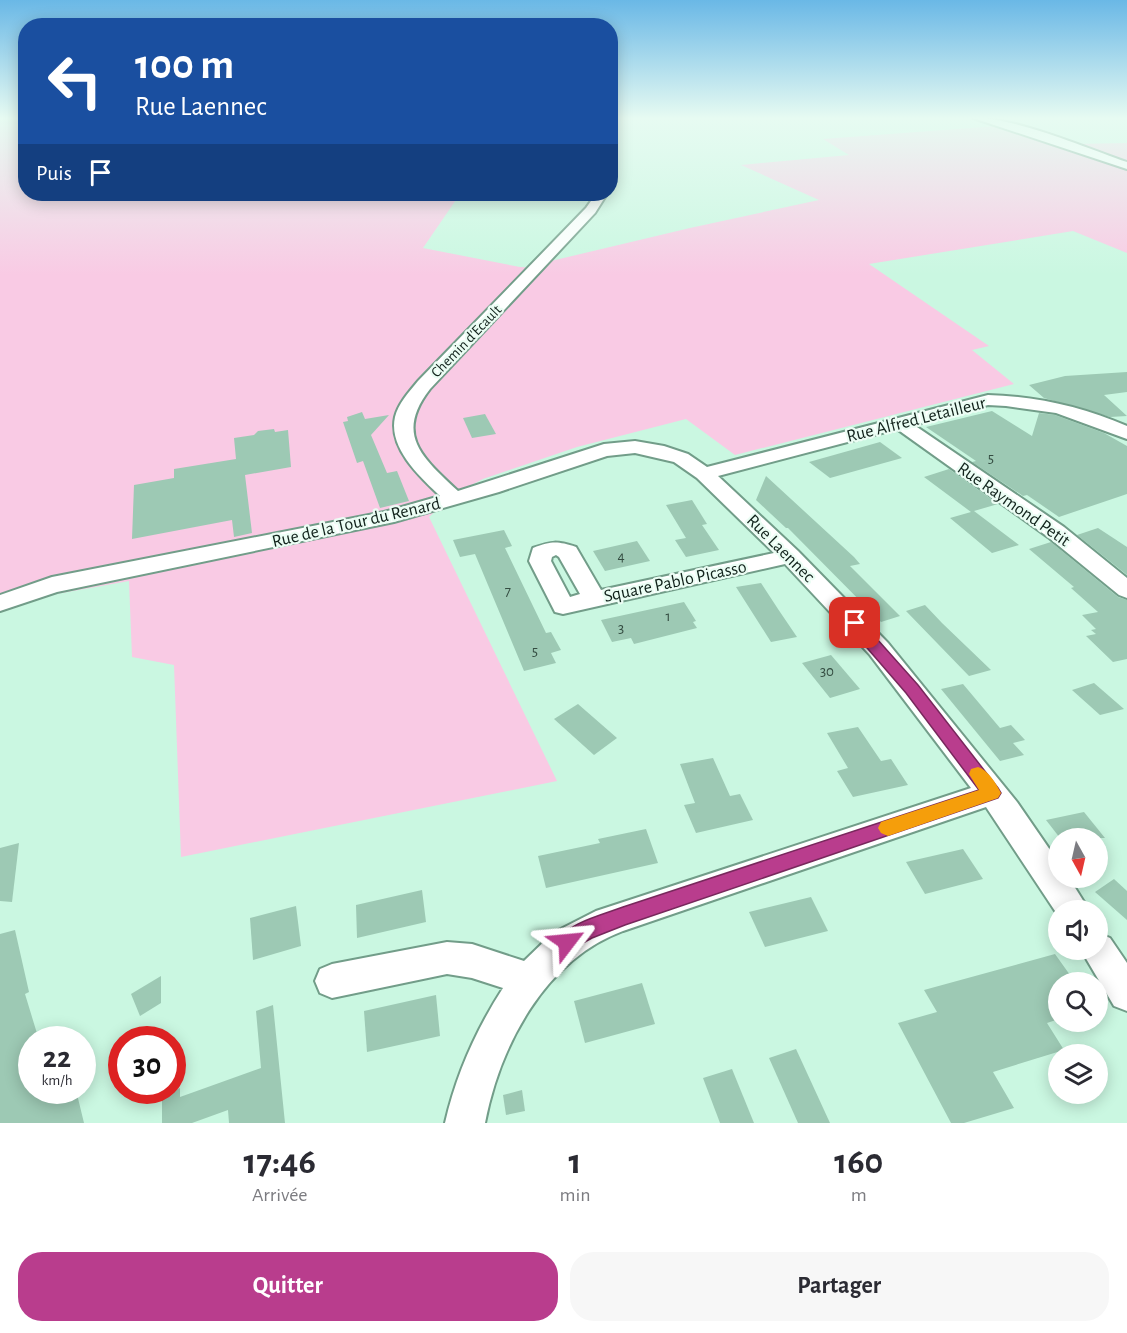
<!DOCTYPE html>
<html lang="fr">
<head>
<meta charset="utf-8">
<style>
	body { margin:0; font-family:"Alegreya Sans",sans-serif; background:#f7f7f7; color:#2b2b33; height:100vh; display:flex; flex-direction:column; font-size:22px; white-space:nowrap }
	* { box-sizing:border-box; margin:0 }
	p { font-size:20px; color:#7c7c81 }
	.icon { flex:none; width:33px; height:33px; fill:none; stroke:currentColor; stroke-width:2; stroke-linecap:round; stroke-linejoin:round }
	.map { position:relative; height:1123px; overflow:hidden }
	.side { display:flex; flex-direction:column; background:#fff; flex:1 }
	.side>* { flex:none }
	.top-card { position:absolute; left:18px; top:18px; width:600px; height:183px; border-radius:24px; box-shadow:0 3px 15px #0003; background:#1a4fa0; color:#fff; overflow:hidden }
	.needle { width:39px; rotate:172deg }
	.fabs { position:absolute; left:1048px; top:828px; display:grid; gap:12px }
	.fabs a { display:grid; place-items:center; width:60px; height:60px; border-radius:50%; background:#fff; box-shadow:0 3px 15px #0003; font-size:30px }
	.speed { position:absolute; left:18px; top:1026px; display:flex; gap:12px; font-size:30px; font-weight:700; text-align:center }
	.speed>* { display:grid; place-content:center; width:78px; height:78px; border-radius:50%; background:#fff; box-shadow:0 3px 15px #0003; line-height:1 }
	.speed small { font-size:15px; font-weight:400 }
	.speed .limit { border:9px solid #d22; background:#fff; color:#111 }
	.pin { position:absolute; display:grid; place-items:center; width:51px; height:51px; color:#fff; margin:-26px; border-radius:12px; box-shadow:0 3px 9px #0006 }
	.me { position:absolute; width:66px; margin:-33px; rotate:61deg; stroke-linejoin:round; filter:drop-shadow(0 0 4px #0008) }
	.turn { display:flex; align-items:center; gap:21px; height:126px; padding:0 18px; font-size:27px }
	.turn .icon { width:78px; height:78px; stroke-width:2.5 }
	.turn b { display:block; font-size:42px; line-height:51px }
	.then { display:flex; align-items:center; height:57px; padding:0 18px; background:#0003; gap:12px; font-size:22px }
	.eta { display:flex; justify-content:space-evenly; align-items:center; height:102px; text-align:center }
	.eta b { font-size:36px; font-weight:600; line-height:42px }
	.button { display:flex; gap:12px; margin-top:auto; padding:12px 18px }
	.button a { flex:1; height:69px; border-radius:24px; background:#b93d8d; color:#fff; font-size:24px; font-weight:600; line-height:69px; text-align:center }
	.button a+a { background:#f7f7f7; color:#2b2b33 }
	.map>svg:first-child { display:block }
</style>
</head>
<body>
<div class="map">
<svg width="1127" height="1123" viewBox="0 0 1127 1123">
	<rect width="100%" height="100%" fill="#caf7e1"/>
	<polygon fill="#f9cae4" points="0,118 25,118 26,194 460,194 423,248 520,267 540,268 551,261 690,228 819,200 741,165 849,155 823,139 1011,125 1074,144 1127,143 1127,253 1073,231 869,264 989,346 972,350 1014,384 735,455 686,419 577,447 483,479 452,495 429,517 557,781 181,857 174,665 132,657 129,581 0,604"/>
	<g fill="#9dc9b4">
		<polygon points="1127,372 1127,392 1104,395 1127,416 1110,417 1044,398 1029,385 1065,376"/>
		<polygon points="992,411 1032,436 1039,413 1055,415 1104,433 1127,446 1127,494 1059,517 1027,495 1023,496 972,462 976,461 926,427"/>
		<polygon points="362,412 365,419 389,415 371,435 387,473 397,471 409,501 380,508 363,461 357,463 343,422 348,421 347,417"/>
		<polygon points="485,414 496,434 472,438 463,418"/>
		<polygon points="274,429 275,432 288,430 291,467 245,475 252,533 234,537 232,520 132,539 134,485 174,478 174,469 236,459 234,438 254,435 258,431"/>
		<polygon points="880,442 902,458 830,478 809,462"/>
		<polygon points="949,469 998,504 974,511 1019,545 992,553 950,518 971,512 924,477"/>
		<polygon points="766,476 854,557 860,564 850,566 900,616 881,622 788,528 786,528 756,500"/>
		<polygon points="692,500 707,524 702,525 719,550 686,557 675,540 686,538 666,505"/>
		<polygon points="1098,528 1127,547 1127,575 1077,535"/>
		<polygon points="504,530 512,546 505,548 546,633 551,632 561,650 551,653 556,663 524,671 475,554 460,557 453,540"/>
		<polygon points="637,541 650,561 605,571 593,551"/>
		<polygon points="1051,542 1118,597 1127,600 1127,659 1113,662 1086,636 1096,634 1091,630 1096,629 1082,615 1098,612 1071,588 1074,587 1029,549"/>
		<polygon points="761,583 778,609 797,637 771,642 736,587"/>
		<polygon points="684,602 696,621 693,622 697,628 634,644 631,638 612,642 601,620"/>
		<polygon points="925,605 942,623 991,670 969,676 906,611"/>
		<polygon points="831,655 860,689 830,698 802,663"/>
		<polygon points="1094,683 1124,709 1100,715 1072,690"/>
		<polygon points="963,684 1000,728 1011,725 1025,740 1013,743 1024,755 1000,761 941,689"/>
		<polygon points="578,704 617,738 594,755 554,719"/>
		<polygon points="858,727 881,761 891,759 908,785 853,797 837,771 848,768 827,733"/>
		<polygon points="713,758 730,796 740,794 753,820 696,833 684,805 695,803 680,764"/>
		<polygon points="1084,812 1105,838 1060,838 1046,820"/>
		<polygon points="646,829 658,863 546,888 538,856 600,843 598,839"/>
		<polygon points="19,843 12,902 0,901 0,848"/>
		<polygon points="963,849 983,879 925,894 906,862"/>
		<polygon points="1114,879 1127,891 1127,920 1095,892"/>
		<polygon points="422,890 426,922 357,938 356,905"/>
		<polygon points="811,897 828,931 765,947 749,912"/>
		<polygon points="296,906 301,946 253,960 250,918"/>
		<polygon points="15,930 29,992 25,994 39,1040 32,1040 32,1090 76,1090 84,1123 0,1123 0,934"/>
		<polygon points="1055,954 1075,982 1059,982 1059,1019 1047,1023 1064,1050 993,1072 1014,1108 964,1123 951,1123 898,1023 937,1012 924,990"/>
		<polygon points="161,976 161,1003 140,1016 131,994"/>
		<polygon points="642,983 655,1024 585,1043 574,1001"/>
		<polygon points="436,995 440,1036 367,1052 364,1011"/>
		<polygon points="273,1005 285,1123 229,1123 228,1110 192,1123 162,1123 162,1094 180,1088 180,1097 261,1068 256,1011"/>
		<polygon points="796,1049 830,1123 798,1123 769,1058"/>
		<polygon points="732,1069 754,1123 720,1123 703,1078"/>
		<polygon points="522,1090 525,1111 506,1115 503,1095"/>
	</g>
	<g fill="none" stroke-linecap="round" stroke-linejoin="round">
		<g stroke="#729d89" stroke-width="4">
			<g id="street">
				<path d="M973 118C1015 117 1086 148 1127 162V169Z"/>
				<path d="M596 194H607L595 213 430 389C394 435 423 458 458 491L604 444 635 441 664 446 688 454 707 467 988 395C1036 396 1083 407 1127 426V439L1056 413 1006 406 988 405 914 425 1064 527 1127 578V598L1119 595 1048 537 897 429 718 476 798 551 888 643 1017 802 1059 863V878H1069L1089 910H1059V917L986 807 623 931C545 960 500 1045 485 1123H445C456 1075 476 1030 503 988L472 978 447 974 332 998 320 993 315 981 320 969 332 964 447 942 472 944 524 961 553 933 596 911 971 788 870 655 785 564 563 614 555 612 529 561 533 548C552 541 557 541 576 547L601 590 774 553 697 478 674 462 635 453 607 456 499 492 394 522 57 592 0 611V595L52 577 384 512 440 496C420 477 388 448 395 417 398 404 409 392 418 381L586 208ZM556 555 559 557 580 594 570 597 551 561 552 557Z"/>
				<polygon points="1098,933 1110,938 1127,963 1127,1011 1114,1006 1081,950 1098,950"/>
			</g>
		</g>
		<use href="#street" fill="#fff" fill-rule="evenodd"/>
	</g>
	<linearGradient id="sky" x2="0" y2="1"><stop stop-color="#6ab8e6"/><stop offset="0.43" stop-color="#e7fbf2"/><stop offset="1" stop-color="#e7fbf2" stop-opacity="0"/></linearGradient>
	<rect width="1127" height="275" fill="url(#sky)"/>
	<path fill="#b93d8d" stroke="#78285c" stroke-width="1.5" d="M855 618 860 620 918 685 998 788 1001 793 998 798 625 925 592 938 567 952 560 949 557 942C564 924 605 914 623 907L979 790 906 693 849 627 847 623Z"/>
	<path fill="#f59e0b" d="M978 767C988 770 996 783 1001 793L998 798 888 836 881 833 878 828 881 822 979 790 969 774 971 769Z"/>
	<g text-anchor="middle" stroke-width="4.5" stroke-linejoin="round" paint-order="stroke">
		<g font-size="15" fill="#11221b" stroke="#ebfdf4">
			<text transform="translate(466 341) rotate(-46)" y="5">Chemin d'Ecault</text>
		</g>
		<g font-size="15" fill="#344c41">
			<text x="991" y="463">5</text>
			<text x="621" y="561">4</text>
			<text x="508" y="596">7</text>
			<text x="668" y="621">1</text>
			<text x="621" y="633">3</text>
			<text x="535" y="656">5</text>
			<text x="827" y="676">30</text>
		</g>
		<g font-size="18" fill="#11221b" stroke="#ebfdf4">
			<text transform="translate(916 419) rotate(-14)" y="6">Rue Alfred Letailleur</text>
			<text transform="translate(1014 504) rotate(35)" y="6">Rue Raymond Petit</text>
			<text transform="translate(356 522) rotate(-13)" y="6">Rue de la Tour du Renard</text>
			<text transform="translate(781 548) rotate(45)" y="6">Rue Laennec</text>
			<text transform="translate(675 581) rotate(-12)" y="6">Square Pablo Picasso</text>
		</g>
	</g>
</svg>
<div class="fabs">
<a><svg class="needle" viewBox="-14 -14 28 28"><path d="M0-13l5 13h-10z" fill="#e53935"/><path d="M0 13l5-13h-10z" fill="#7c7c81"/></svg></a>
<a><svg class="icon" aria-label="sound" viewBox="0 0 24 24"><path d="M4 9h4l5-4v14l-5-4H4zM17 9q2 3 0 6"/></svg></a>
<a><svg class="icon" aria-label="search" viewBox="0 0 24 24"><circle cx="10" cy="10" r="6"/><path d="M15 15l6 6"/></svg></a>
<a><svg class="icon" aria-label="layers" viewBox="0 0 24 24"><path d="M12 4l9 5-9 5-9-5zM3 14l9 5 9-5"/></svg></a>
</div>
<div class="speed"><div>22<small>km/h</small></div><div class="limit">30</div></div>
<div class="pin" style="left:855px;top:623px;background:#d93025"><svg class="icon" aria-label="arrive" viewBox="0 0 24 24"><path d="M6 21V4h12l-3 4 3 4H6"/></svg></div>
<svg class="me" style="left:567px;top:942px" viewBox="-20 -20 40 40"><path d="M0-17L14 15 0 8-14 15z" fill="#b93d8d" stroke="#fff" stroke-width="4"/></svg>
<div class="top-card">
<div class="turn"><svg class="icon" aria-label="left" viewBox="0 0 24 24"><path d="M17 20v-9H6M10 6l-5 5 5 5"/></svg><div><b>100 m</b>Rue Laennec</div></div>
<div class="then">Puis<svg class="icon" aria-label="arrive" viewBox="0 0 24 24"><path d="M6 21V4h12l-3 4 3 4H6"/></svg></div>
</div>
</div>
<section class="side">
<div class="eta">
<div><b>17:46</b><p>Arrivée</p></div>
<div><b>1</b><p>min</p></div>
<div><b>160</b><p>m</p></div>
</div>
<div class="button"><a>Quitter</a><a>Partager</a></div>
</section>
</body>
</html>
